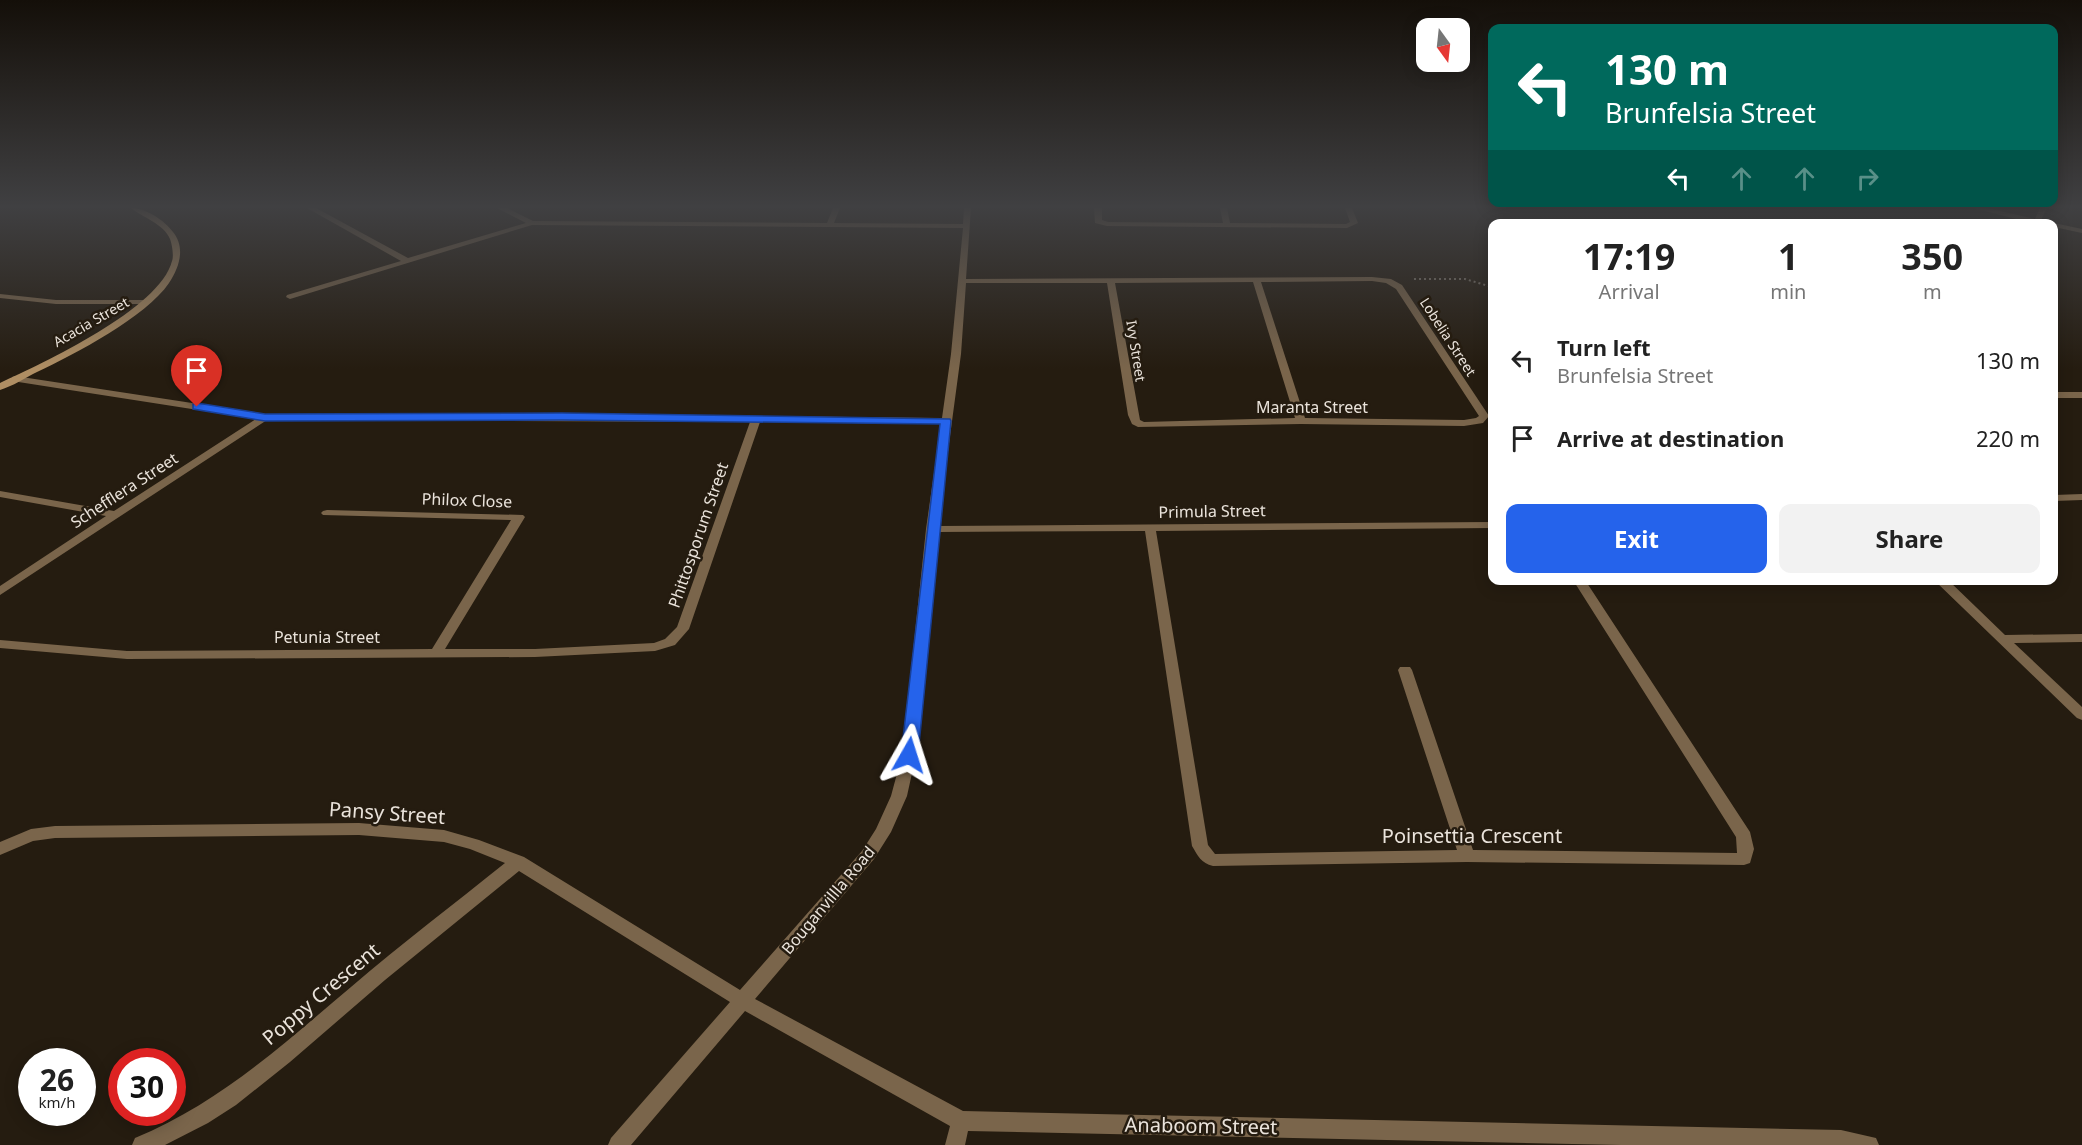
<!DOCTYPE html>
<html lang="en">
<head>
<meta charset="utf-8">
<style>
	body { margin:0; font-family:"Noto Sans",sans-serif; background:#f2f2f2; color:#222; height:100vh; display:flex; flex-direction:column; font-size:22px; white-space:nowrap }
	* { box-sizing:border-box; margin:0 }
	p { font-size:20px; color:#767676 }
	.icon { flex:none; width:33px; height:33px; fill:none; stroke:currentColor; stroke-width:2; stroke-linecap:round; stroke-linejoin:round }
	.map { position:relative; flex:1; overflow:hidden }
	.details { position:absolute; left:1488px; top:219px; width:570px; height:366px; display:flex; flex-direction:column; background:#fff; border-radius:12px; box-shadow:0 3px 15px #0003 }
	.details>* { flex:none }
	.top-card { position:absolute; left:1488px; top:24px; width:570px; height:183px; border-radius:12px; box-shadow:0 3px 15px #0003; background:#00695c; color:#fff; overflow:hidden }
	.needle { width:39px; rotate:165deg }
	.fabs { position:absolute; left:1416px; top:18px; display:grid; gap:12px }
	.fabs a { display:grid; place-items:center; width:54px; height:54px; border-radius:12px; background:#fff; box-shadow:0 3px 15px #0003; font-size:30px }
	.speed { position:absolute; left:18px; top:1048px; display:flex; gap:12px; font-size:30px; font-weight:700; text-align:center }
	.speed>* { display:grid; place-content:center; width:78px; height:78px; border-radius:50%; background:#fff; box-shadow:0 3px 15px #0003; line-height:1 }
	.speed small { font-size:15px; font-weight:400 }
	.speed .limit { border:9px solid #d22; background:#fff; color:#111 }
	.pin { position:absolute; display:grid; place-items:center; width:51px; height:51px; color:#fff; margin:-62px -26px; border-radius:50% 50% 50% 0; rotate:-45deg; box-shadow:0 0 6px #0007 }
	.pin .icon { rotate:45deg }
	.me { position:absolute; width:66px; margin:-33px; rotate:6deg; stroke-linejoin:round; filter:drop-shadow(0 0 4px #0008) }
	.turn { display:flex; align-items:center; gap:21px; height:126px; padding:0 18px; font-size:27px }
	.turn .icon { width:78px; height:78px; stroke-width:2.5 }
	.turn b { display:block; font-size:42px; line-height:51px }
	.lanes { display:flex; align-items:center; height:57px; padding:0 18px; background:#0003; justify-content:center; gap:30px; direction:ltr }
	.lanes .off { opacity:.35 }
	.eta { display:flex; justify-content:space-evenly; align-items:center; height:102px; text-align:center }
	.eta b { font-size:36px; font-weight:700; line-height:42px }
	.action { display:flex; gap:12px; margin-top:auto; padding:12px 18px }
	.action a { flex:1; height:69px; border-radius:12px; background:#2563eb; color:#fff; font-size:24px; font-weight:700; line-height:69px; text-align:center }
	.action a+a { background:#f2f2f2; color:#222 }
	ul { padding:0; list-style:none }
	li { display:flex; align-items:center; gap:18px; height:78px; padding:0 18px }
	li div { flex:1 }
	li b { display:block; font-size:22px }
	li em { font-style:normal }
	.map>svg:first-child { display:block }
</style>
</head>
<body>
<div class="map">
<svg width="2082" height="1145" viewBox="0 0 2082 1145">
	<rect width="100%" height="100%" fill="#251c10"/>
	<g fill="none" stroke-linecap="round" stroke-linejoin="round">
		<polyline stroke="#827a6f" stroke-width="2" stroke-dasharray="2 3" stroke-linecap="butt" points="1414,279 1465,279 1492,287"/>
		<polygon fill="#7a654b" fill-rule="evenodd" points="0,294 56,300 147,300 151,302 147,304 56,304 0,298"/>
		<g fill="#7a654b" fill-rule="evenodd">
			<path d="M307 208H316L408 258 526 223 497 208H507L533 221 827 223 833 208H840L834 223 963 224 964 208H971L966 279 1372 277 1391 279 1402 285 1489 416 1483 423 1464 426 1301 424 1138 427 1132 424 1128 415 1107 283H966L961 354 938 526 1492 522V528L1156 531 1208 845 1215 854 1457 850 1398 670 1400 667H1410L1412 670 1473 850 1737 853 1736 837 1573 580H1585L1750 832 1754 849 1750 863 1744 865 1467 862 1213 866C1201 863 1198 856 1192 846L1145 531 937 532 916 755 907 796 891 832 874 859 755 999 963 1111 1841 1130 1876 1138 1879 1145H1621L968 1131 965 1145H945L950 1126 745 1011 631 1145H608L611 1138 730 1002 519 871 385 980 290 1062 236 1105 208 1123 165 1145H132L135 1138C220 1103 282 1045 351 987 401 944 454 904 505 863L470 849 444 842 359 835 55 838 33 841 0 855V842L31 829 55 826 359 823 444 830 479 840 524 857 740 990 862 851 876 829 891 796 902 755 926 529 941 424 760 422 689 629 675 645 655 651 535 657 127 659 0 648V640L127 651 432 649 511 520 323 515 321 513 323 511 327 510 523 515 525 517 445 649H535L654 643 665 639 677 627 750 422 267 420 0 595V586L106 516 0 497V491L114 511 256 419 12 381V377L15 376 265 414H562L942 418 951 354 963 228 532 225 290 299 286 297 287 295 401 261ZM1372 281 1386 283 1396 289 1479 416 1476 418 1464 420 1305 418 1261 282ZM1253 282 1295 418 1144 422 1140 420 1115 283Z"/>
			<polygon points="1094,208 1102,208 1102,220 1108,222 1223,223 1220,208 1227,208 1230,223 1346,224 1350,222 1345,208 1352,208 1358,223 1347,228 1107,226 1095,223"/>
			<polygon points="1973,208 1987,208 2035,219 2040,208 2047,208 2041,220 2051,224 2036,224"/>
			<polygon points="2051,223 2054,223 2082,229 2082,233 2054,227 2054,224"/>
			<rect x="2054" y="392" width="28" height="6"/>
			<polygon points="2082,494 2082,500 2054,501 2054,495"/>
			<polygon points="1934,580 1948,580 2005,635 2082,634 2082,642 2014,643 2082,707 2082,720 2077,718"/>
		</g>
		<path fill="#af8e63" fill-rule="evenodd" d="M131 208C146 208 164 220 173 232 186 248 179 268 169 283 146 317 75 354 37 372 25 378 13 386 0 390V383C43 363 160 309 172 261 174 256 172 244 170 239 164 224 142 217 131 208Z"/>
	</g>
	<linearGradient id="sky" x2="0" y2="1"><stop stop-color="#140f09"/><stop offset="0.56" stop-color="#404042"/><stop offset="1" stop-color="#404042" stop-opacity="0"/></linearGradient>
	<rect width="2082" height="369" fill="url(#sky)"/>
	<polygon fill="#2563eb" stroke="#184099" stroke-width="1.5" points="197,403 265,414 562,413 950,419 951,421 918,755 915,760 903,760 901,755 940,424 562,420 265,421 193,409 193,404"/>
	<g text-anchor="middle" stroke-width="5" stroke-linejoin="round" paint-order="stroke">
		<g font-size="14" fill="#eae3db" stroke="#251c10">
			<text transform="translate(91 322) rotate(-30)" y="5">Acacia Street</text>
			<text transform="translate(1448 337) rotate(57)" y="5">Lobelia Street</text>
			<text transform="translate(1136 351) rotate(81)" y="5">Ivy Street</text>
		</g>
		<g font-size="16" fill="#eae3db" stroke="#251c10">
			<text x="1312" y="413">Maranta Street</text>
			<text transform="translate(124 490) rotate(-33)" y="6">Schefflera Street</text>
			<text transform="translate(467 500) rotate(2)" y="6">Philox Close</text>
			<text transform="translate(1212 511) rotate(-1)" y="6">Primula Street</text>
			<text transform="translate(698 535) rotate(-71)" y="6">Phittosporum Street</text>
			<text x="327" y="643">Petunia Street</text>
			<text transform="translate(828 900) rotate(-50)" y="6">Bouganvillla Road</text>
		</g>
		<g font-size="20" fill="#eae3db" stroke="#251c10">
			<text transform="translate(387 813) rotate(4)" y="7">Pansy Street</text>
			<text x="1472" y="843">Poinsettia Crescent</text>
			<text transform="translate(321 994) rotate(-40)" y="7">Poppy Crescent</text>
			<text transform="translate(1201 1126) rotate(1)" y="7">Anaboom Street</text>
		</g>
	</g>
</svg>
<div class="fabs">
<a><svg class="needle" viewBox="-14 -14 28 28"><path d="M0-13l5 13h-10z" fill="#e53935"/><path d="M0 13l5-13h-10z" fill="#767676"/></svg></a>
</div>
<div class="speed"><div>26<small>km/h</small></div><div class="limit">30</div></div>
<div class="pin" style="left:197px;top:407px;background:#d93025"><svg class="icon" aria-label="arrive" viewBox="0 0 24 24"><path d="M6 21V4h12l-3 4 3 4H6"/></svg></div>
<svg class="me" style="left:909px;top:755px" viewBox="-20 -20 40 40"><path d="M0-17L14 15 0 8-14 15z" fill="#2563eb" stroke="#fff" stroke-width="4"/></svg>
<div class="top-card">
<div class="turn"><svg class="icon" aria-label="left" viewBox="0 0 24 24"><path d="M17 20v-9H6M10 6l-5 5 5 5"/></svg><div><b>130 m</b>Brunfelsia Street</div></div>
<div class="lanes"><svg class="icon" aria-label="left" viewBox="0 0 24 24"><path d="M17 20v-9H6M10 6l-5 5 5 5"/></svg><svg class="icon off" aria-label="ahead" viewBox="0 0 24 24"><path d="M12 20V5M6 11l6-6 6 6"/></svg><svg class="icon off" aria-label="ahead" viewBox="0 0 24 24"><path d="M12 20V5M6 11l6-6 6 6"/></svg><svg class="icon off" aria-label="right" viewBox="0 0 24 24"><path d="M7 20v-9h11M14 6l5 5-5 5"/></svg></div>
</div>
<section class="details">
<div class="eta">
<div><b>17:19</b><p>Arrival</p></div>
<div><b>1</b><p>min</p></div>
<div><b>350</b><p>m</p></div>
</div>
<ul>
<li><svg class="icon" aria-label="left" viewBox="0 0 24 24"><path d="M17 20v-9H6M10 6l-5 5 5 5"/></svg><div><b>Turn left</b><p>Brunfelsia Street</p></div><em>130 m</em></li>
<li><svg class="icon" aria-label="arrive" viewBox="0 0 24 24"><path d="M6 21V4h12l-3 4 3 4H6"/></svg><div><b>Arrive at destination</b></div><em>220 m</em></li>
</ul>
<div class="action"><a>Exit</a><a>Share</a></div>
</section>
</div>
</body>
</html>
